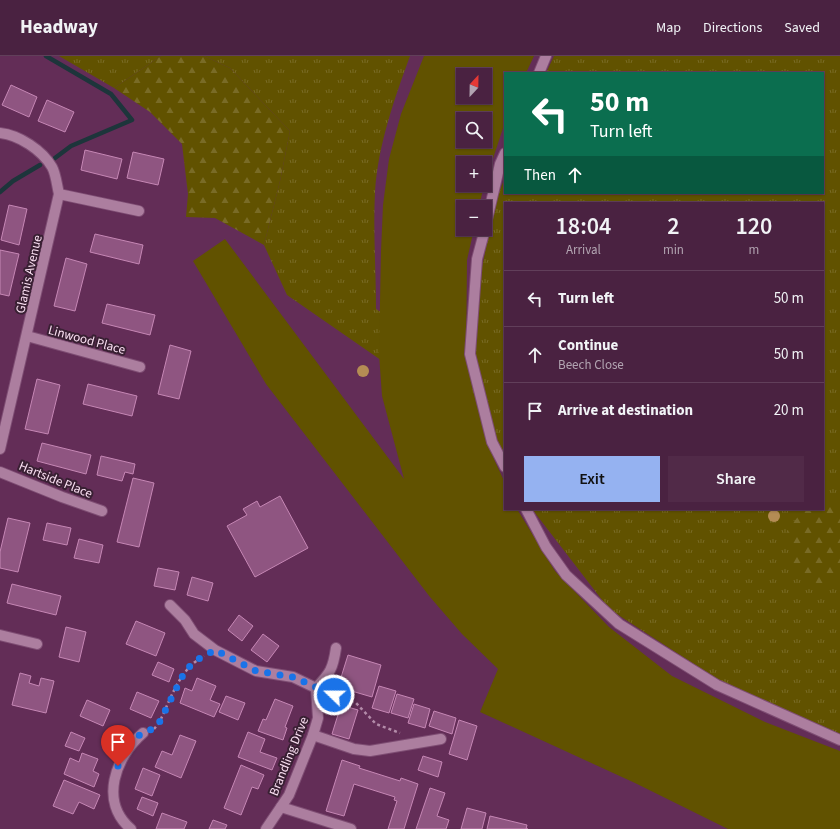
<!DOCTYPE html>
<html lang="en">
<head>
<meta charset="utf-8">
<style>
	body { margin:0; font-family:"Source Sans 3",sans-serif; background:#512a48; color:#f1f3f6; height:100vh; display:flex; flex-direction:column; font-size:15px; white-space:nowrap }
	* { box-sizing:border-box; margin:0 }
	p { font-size:13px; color:#b2a4b1 }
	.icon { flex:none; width:22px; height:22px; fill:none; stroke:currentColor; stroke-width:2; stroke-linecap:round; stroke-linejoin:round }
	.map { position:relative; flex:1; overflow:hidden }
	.sheet { position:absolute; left:504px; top:146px; width:320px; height:308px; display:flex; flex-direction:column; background:#4a2241; border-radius:0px; box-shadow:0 1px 3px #0004,0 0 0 1px #613f5a }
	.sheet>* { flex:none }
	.top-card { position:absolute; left:504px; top:16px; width:320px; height:122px; border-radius:0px; box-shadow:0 1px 3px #0004,0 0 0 1px #613f5a; background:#0b6e4f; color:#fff; overflow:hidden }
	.needle { width:26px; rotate:22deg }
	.controls { position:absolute; left:456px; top:12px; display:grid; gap:8px }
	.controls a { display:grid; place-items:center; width:36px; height:36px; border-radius:0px; background:#4a2241; box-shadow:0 1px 3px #0004,0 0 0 1px #613f5a; font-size:20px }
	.pin { position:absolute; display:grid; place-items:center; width:34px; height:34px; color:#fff; margin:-41px -17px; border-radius:50% 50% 50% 0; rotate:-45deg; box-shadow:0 0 4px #0007 }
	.pin .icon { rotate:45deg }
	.me { position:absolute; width:44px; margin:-22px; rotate:292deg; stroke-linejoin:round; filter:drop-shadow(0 0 3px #0008) }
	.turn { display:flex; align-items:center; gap:14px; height:84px; padding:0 20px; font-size:18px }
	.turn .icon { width:52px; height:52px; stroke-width:2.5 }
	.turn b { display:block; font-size:28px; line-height:34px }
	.then { display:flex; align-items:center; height:38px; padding:0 20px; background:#0003; gap:8px; font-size:15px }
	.eta { display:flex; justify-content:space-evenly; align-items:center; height:68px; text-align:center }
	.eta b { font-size:24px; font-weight:600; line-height:28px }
	.button { display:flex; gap:8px; margin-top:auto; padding:8px 20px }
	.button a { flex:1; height:46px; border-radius:0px; background:#95b2f1; color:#111; font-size:16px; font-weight:600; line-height:46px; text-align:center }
	.button a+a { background:#512a48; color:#f1f3f6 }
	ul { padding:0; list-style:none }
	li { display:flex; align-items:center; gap:12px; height:56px; padding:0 20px; border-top:1px solid #613f5a }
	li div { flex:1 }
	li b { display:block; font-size:15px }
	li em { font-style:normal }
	header { display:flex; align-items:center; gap:24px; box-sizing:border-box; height:56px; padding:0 20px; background:#4a2241; border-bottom:1px solid #613f5a }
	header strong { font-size:19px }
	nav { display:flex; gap:22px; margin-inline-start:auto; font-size:14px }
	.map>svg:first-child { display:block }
</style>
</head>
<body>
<header>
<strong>Headway</strong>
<nav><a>Map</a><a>Directions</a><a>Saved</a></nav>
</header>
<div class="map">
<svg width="840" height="773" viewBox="0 0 840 773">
	<defs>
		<pattern id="grass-tufts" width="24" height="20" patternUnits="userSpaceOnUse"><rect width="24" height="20" fill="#615200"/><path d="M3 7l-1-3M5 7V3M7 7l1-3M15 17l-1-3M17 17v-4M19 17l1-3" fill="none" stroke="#796b26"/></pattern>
		<pattern id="forest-firs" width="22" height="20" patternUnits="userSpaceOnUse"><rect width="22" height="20" fill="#615200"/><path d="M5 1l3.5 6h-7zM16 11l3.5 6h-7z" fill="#796b26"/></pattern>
	</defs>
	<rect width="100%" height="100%" fill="#632d57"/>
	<g fill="url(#grass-tufts)">
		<polygon points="59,0 161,0 114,32"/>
		<path d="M204 0H410C394 44 378 89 375 136 373 175 376 214 376 253L480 321 475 300 482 211 495 147 505 121V137H823V17H546L554 0H840V678L720 625 609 553 532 453H823V147H505V407L489 379 287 239 264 189 280 125 290 75 230 12Z"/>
	</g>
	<g fill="url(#forest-firs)">
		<polygon points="161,0 204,0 230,12 290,75 280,125 264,189 215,162 186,161 188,138 182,88 150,56 114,32"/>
		<polygon points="823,448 840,454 840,519 827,531 791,517 788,472 805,453 823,453"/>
	</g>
	<path fill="#615200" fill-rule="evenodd" d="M424 0H534L526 17H505V66L485 127V107H463V129H484L479 151H463V173H474L467 204 466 300 475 349 494 403 505 427V453H517L555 515 609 571 672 620 765 666 840 695V773H728L635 727 480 656 498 613 462 578 430 541 266 328 193 205 225 183 404 423 382 340 379 298 381 195 383 149 389 103 401 58ZM463 19H485V41H463ZM463 63H485V85H463Z"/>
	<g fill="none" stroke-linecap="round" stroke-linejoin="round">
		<g stroke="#1d353b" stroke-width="4.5">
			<polyline points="46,0 111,38 132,64 71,90 55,102"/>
			<polyline points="0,136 13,125 40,109"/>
		</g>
	</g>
	<g fill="#8f5581" stroke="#c687b5">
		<polygon points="11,29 37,41 29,61 2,49"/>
		<polygon points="47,44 74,56 65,76 38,65"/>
		<polygon points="85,94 122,103 117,123 81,114"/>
		<polygon points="133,96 164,103 158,129 127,122"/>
		<polygon points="9,149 27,153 19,189 1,184"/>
		<polygon points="95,178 143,189 139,208 90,196"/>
		<polygon points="0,194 19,198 9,240 0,238"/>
		<polygon points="66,202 87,208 75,255 54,250"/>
		<polygon points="107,248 155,259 150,279 102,267"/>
		<polygon points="170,289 191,295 179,343 158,338"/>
		<polygon points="37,323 60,329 48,378 25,373"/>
		<polygon points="88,328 137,340 132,360 83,348"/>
		<polygon points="42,387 91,399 86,418 37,405"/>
		<polygon points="101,400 135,408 133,418 125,416 122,425 97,419"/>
		<polygon points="133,422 154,427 139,491 117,486"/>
		<polygon points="280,440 308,492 255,521 227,470 247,459 243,453 257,445 260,451"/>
		<polygon points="8,462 30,467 18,516 0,512 0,496"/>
		<polygon points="47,467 71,472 67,489 43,484"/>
		<polygon points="79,483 103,489 99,507 74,502"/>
		<polygon points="158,512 179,516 175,534 154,530"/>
		<polygon points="192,521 213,527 208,545 187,539"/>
		<polygon points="12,528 61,540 56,559 7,547"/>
		<polygon points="239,559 253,570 242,585 228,574"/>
		<polygon points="136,565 165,577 156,600 126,588"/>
		<polygon points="66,571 86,576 79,606 59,601"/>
		<polygon points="263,578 279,590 267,606 251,594"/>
		<polygon points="348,599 381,609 372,641 338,631"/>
		<polygon points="158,606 174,613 169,626 152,619"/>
		<polygon points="20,617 31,620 29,627 39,630 41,622 54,625 46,657 12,649"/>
		<polygon points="197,622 216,630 210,644 220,648 214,661 180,647 185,632 192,635"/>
		<polygon points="379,630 396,635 389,657 372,652"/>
		<polygon points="137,636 159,645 151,662 130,653"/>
		<polygon points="397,638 414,643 408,662 391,657"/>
		<polygon points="226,640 245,647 238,664 219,656"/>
		<polygon points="275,643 293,650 285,671 287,672 283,684 258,675 263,663 266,664"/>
		<polygon points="87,644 110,654 103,670 80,660"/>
		<polygon points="414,648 430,653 425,672 408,667"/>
		<polygon points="341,649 358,654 349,683 332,678"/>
		<polygon points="434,655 456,662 452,678 429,670"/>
		<polygon points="459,664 477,670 467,704 449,698"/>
		<polygon points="71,676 85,682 79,695 65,690"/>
		<polygon points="248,676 265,683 260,696 277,702 272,714 238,701"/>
		<polygon points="180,679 196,685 181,722 155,711 162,695 172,699"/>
		<polygon points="82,697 98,703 93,715 99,718 94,731 64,718 70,702 79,706"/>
		<polygon points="423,700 442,706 438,721 418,714"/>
		<polygon points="342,704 360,710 359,712 400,725 401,722 418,728 404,773 388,773 397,745 394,744 395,741 354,728 344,760 326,755"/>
		<polygon points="241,709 264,719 258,733 252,731 241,759 224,752"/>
		<polygon points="143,712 160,719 152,740 135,733"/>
		<polygon points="64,724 100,739 94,753 79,746 73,758 53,750"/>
		<polygon points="430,732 445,737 437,760 449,764 446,773 416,773"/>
		<polygon points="142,741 158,747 153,760 137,753"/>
		<polygon points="467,752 486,757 482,773 461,773"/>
		<polygon points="162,757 187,766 184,773 156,773"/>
		<polygon points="490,760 527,769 526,773 528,773 487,773"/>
		<polygon points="213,764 227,769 225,773 209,773"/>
	</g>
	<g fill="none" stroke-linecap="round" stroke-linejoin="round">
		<g stroke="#7e4d73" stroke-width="12">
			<g id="minor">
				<polyline points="539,17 546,0"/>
				<path d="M0 77C19 79 42 94 52 111 56 118 57 130 59 138L0 393"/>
				<polyline points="59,138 139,155"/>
				<polyline points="485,172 500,108 505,97"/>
				<polyline points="485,173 477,203 470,298 492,386 505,411"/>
				<polyline points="27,280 140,311"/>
				<polyline points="0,416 62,441 102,455"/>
				<polyline points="526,453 546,491 566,519 619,568 717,629 840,684"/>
				<polyline points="170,549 185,564 194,578 215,594 256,615 293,621 316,632"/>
				<polyline points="0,579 37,588"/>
				<polyline points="313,679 354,693 370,695 441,683"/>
				<polyline points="281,751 351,773"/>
				<path d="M131 773C99 746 115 701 143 677"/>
				<path d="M266 773 289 739 313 679 318 662 316 632C330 617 333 613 336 592"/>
			</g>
		</g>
		<g stroke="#b38ba9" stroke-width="2.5" stroke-dasharray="3 3" stroke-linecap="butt">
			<polyline points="328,637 356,647 376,668 400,677"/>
			<path d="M154 673 159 667C171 643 179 613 204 600"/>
		</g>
		<use href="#minor" stroke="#ac7e9f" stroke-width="10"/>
	</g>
	<g fill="#b48c54">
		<circle cx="363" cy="315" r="6"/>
		<circle cx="774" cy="460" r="6"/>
	</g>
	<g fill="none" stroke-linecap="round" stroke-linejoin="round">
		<path stroke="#1a73e8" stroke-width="7" stroke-dasharray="0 12.6" d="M118 710C123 698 131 683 143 677 150 673 154 674 159 667L185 615 195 605 215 594 256 615 293 621 334 639"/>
	</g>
	<g text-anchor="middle" stroke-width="4" stroke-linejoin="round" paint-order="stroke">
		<g font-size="13" fill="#fbe0f3" stroke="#392033">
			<text transform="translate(28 218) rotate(-77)" y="5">Glamis Avenue</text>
			<text transform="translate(87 283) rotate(15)" y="5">Linwood Place</text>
			<text transform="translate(56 423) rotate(22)" y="5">Hartside Place</text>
			<text transform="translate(288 700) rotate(-68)" y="5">Brandling Drive</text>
		</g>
	</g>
</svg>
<div class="controls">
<a><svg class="needle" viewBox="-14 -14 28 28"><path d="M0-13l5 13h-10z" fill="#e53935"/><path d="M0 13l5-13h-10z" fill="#b2a4b1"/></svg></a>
<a><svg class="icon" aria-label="search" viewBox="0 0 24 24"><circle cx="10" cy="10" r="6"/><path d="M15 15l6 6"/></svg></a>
<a>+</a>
<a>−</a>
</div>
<div class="pin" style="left:118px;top:710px;background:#d93025"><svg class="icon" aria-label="arrive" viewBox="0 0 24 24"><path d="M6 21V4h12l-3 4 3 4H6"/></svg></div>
<svg class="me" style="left:334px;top:639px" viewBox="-20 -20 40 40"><circle r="17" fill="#1a73e8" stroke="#fff" stroke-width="3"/><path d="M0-11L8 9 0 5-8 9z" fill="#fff"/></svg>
<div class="top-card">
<div class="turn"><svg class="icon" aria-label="left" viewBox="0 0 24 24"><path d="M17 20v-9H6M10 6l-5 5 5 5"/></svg><div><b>50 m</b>Turn left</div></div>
<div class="then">Then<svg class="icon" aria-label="ahead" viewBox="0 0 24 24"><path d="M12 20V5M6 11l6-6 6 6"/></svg></div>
</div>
<section class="sheet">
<div class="eta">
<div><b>18:04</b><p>Arrival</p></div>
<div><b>2</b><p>min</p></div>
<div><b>120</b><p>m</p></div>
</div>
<ul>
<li><svg class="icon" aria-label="left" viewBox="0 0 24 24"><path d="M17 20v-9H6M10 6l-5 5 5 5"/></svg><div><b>Turn left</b></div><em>50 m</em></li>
<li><svg class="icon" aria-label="ahead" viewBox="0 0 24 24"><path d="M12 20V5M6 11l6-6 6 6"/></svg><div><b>Continue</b><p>Beech Close</p></div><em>50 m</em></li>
<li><svg class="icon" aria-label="arrive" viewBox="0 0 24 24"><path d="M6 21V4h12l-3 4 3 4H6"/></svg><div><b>Arrive at destination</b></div><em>20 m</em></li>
</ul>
<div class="button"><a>Exit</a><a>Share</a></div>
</section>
</div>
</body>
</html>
